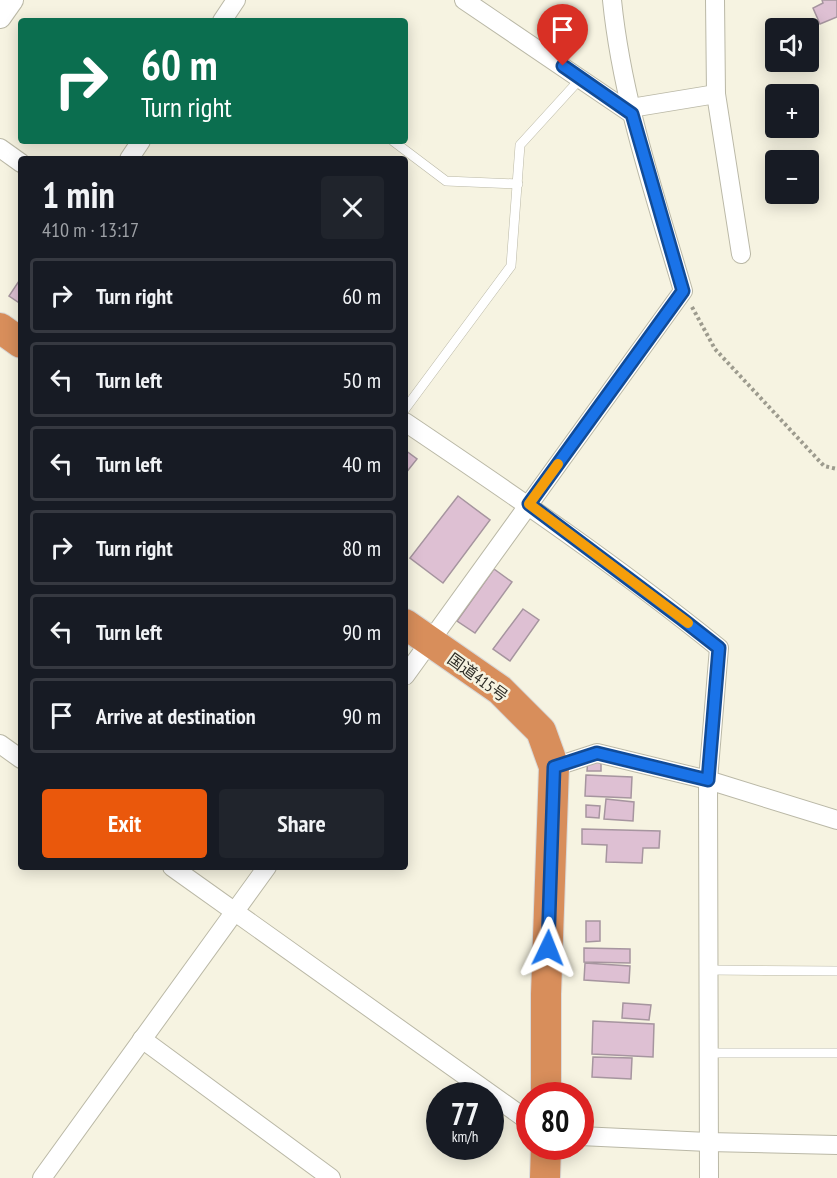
<!DOCTYPE html>
<html lang="en">
<head>
<meta charset="utf-8">
<style>
	body { margin:0; font-family:"PT Sans Narrow","Noto Sans JP",sans-serif; background:#20242c; color:#f1f3f6; height:100vh; display:flex; flex-direction:column; font-size:22px; white-space:nowrap }
	* { box-sizing:border-box; margin:0 }
	p { font-size:20px; color:#9ea1a6 }
	.icon { flex:none; width:33px; height:33px; fill:none; stroke:currentColor; stroke-width:2; stroke-linecap:round; stroke-linejoin:round }
	.map { position:relative; flex:1; overflow:hidden }
	.sheet { position:absolute; left:18px; top:156px; width:390px; height:714px; display:flex; flex-direction:column; background:#171b24; border-radius:6px; box-shadow:0 3px 15px #0003 }
	.sheet>* { flex:none }
	.guide { position:absolute; left:18px; top:18px; width:390px; height:126px; border-radius:6px; box-shadow:0 3px 15px #0003; background:#0b6e4f; color:#fff; overflow:hidden }
	.buttons { position:absolute; left:765px; top:18px; display:grid; gap:12px }
	.buttons a { display:grid; place-items:center; width:54px; height:54px; border-radius:6px; background:#171b24; box-shadow:0 3px 15px #0003; font-size:30px }
	.speed { position:absolute; left:426px; top:1082px; display:flex; gap:12px; font-size:30px; font-weight:700; text-align:center }
	.speed>* { display:grid; place-content:center; width:78px; height:78px; border-radius:50%; background:#171b24; box-shadow:0 3px 15px #0003; line-height:1 }
	.speed small { font-size:15px; font-weight:400 }
	.speed .limit { border:9px solid #d22; background:#fff; color:#111 }
	.pin { position:absolute; display:grid; place-items:center; width:51px; height:51px; color:#fff; margin:-62px -26px; border-radius:50% 50% 50% 0; rotate:-45deg; box-shadow:0 0 6px #0007 }
	.pin .icon { rotate:45deg }
	.me { position:absolute; width:66px; margin:-33px; rotate:2deg; stroke-linejoin:round; filter:drop-shadow(0 0 4px #0008) }
	.turn { display:flex; align-items:center; gap:21px; height:126px; padding:0 24px; font-size:27px }
	.turn .icon { width:78px; height:78px; stroke-width:2.5 }
	.turn b { display:block; font-size:42px; line-height:51px }
	.round { display:grid; place-items:center; flex:none; width:63px; height:63px; border-radius:6px; background:#20242c }
	.overview { display:flex; align-items:center; justify-content:space-between; height:102px; padding:0 24px }
	h1 { font-size:36px; font-weight:600; line-height:45px }
	.cta { display:flex; gap:12px; margin-top:auto; padding:12px 24px }
	.cta a { flex:1; height:69px; border-radius:6px; background:#ea580c; color:#fff; font-size:24px; font-weight:600; line-height:69px; text-align:center }
	.cta a+a { background:#20242c; color:#f1f3f6 }
	ul { padding:0; list-style:none }
	li { display:flex; align-items:center; gap:18px; height:75px; margin:0 12px 9px; padding:0 12px; border:3px solid #363941; border-radius:6px }
	li div { flex:1 }
	li b { display:block; font-size:22px }
	li em { font-style:normal }
	.map>svg:first-child { display:block }
</style>
</head>
<body>
<div class="map">
<svg width="837" height="1178" viewBox="0 0 837 1178">
	<rect width="100%" height="100%" fill="#f6f3e1"/>
	<g fill="#dec0d3" stroke="#a6959f" stroke-width="1.5">
		<polygon points="822,0 837,0 837,17 820,24 813,8 823,3"/>
		<polygon points="21,278 21,304 9,296"/>
		<polygon points="405,450 417,459 405,474"/>
		<polygon points="458,496 490,520 443,583 410,558"/>
		<polygon points="494,569 512,582 475,633 457,621"/>
		<polygon points="523,609 539,620 510,661 493,649"/>
		<polygon points="588,758 601,759 601,771 587,771"/>
		<polygon points="586,775 632,777 631,798 585,796"/>
		<polygon points="606,799 634,802 633,821 604,819"/>
		<polygon points="586,805 600,806 599,818 586,817"/>
		<polygon points="582,829 660,831 659,848 643,848 642,863 606,862 607,845 582,844"/>
		<polygon points="586,921 600,921 600,941 586,942"/>
		<polygon points="584,948 630,949 630,963 584,962"/>
		<polygon points="585,963 630,966 629,983 584,980"/>
		<polygon points="623,1003 651,1005 649,1020 622,1018"/>
		<polygon points="593,1021 654,1024 653,1057 592,1054"/>
		<polygon points="593,1057 632,1058 631,1079 592,1077"/>
	</g>
	<g fill="none" stroke-linecap="round" stroke-linejoin="round">
		<g stroke="#bab8a6" stroke-width="10">
			<g id="service">
				<polyline points="393,141 446,181 518,184"/>
				<polyline points="405,409 511,266 520,145 581,78"/>
				<polyline points="708,970 837,971"/>
				<polyline points="708,1053 837,1053"/>
			</g>
		</g>
		<g stroke="#bab8a6" stroke-width="20">
			<g id="minor">
				<polyline points="464,0 632,114"/>
				<polyline points="715,0 716,94 741,254"/>
				<polyline points="222,21 236,0"/>
				<polyline points="631,108 716,94"/>
				<polyline points="0,148 21,163"/>
				<polyline points="129,159 141,141"/>
				<path d="M405 422C512 494 619 567 719 648L708 780 709 1178"/>
				<path d="M405 676 683 291C655 195 622 100 612 0"/>
				<polyline points="0,744 21,759"/>
				<polyline points="554,767 597,753 708,780 837,820"/>
				<polyline points="172,867 530,1122"/>
				<polyline points="142,1039 331,1178"/>
				<polyline points="580,1136 708,1142 837,1145"/>
				<polyline points="42,1178 267,867"/>
			</g>
		</g>
		<g stroke="#bab8a6" stroke-width="24">
			<polyline id="tertiary" points="0,17 12,0"/>
		</g>
		<g stroke="#d9d9d8" stroke-width="32">
			<g id="trunk">
				<polyline points="0,328 21,343"/>
				<polyline points="405,624 500,690 541,731 554,767 546,994 546,1095"/>
				<polyline points="545,1178 546,1146"/>
			</g>
		</g>
		<polyline stroke="#9d9b8e" stroke-width="4" stroke-dasharray="3 3" stroke-linecap="butt" points="692,307 715,349 824,466 837,469"/>
		<use href="#service" stroke="#fff" stroke-width="9"/>
		<use href="#minor" stroke="#fff" stroke-width="18"/>
		<use href="#tertiary" stroke="#fff" stroke-width="22"/>
		<use href="#trunk" stroke="#d88e5b" stroke-width="30"/>
	</g>
	<g fill="none" stroke-linecap="round" stroke-linejoin="round">
		<g stroke="#114b97" stroke-width="15">
			<polyline id="route" points="548,948 554,767 597,753 708,780 719,648 682,619 529,504 683,291 632,114 563,66"/>
		</g>
		<use href="#route" stroke="#1a73e8" stroke-width="10"/>
		<polyline stroke="#f59e0b" stroke-width="10" points="558,464 529,504 688,623"/>
	</g>
	<g text-anchor="middle" stroke-width="5" stroke-linejoin="round" paint-order="stroke">
		<g font-size="16" fill="#2e2d26" stroke="#f6f3e1">
			<text transform="translate(478 677) rotate(36)" y="6">国道415号</text>
		</g>
	</g>
</svg>
<div class="buttons">
<a><svg class="icon" aria-label="sound" viewBox="0 0 24 24"><path d="M4 9h4l5-4v14l-5-4H4zM17 9q2 3 0 6"/></svg></a>
<a>+</a>
<a>−</a>
</div>
<div class="speed"><div>77<small>km/h</small></div><div class="limit">80</div></div>
<div class="pin" style="left:563px;top:66px;background:#d93025"><svg class="icon" aria-label="arrive" viewBox="0 0 24 24"><path d="M6 21V4h12l-3 4 3 4H6"/></svg></div>
<svg class="me" style="left:548px;top:948px" viewBox="-20 -20 40 40"><path d="M0-17L14 15 0 8-14 15z" fill="#1a73e8" stroke="#fff" stroke-width="4"/></svg>
<div class="guide">
<div class="turn"><svg class="icon" aria-label="right" viewBox="0 0 24 24"><path d="M7 20v-9h11M14 6l5 5-5 5"/></svg><div><b>60 m</b>Turn right</div></div>
</div>
<section class="sheet">
<div class="overview"><div><h1>1 min</h1><p>410 m · 13:17</p></div><a class="round"><svg class="icon" aria-label="close" viewBox="0 0 24 24"><path d="M6 6l12 12M18 6L6 18"/></svg></a></div>
<ul>
<li><svg class="icon" aria-label="right" viewBox="0 0 24 24"><path d="M7 20v-9h11M14 6l5 5-5 5"/></svg><div><b>Turn right</b></div><em>60 m</em></li>
<li><svg class="icon" aria-label="left" viewBox="0 0 24 24"><path d="M17 20v-9H6M10 6l-5 5 5 5"/></svg><div><b>Turn left</b></div><em>50 m</em></li>
<li><svg class="icon" aria-label="left" viewBox="0 0 24 24"><path d="M17 20v-9H6M10 6l-5 5 5 5"/></svg><div><b>Turn left</b></div><em>40 m</em></li>
<li><svg class="icon" aria-label="right" viewBox="0 0 24 24"><path d="M7 20v-9h11M14 6l5 5-5 5"/></svg><div><b>Turn right</b></div><em>80 m</em></li>
<li><svg class="icon" aria-label="left" viewBox="0 0 24 24"><path d="M17 20v-9H6M10 6l-5 5 5 5"/></svg><div><b>Turn left</b></div><em>90 m</em></li>
<li><svg class="icon" aria-label="arrive" viewBox="0 0 24 24"><path d="M6 21V4h12l-3 4 3 4H6"/></svg><div><b>Arrive at destination</b></div><em>90 m</em></li>
</ul>
<div class="cta"><a>Exit</a><a>Share</a></div>
</section>
</div>
</body>
</html>
